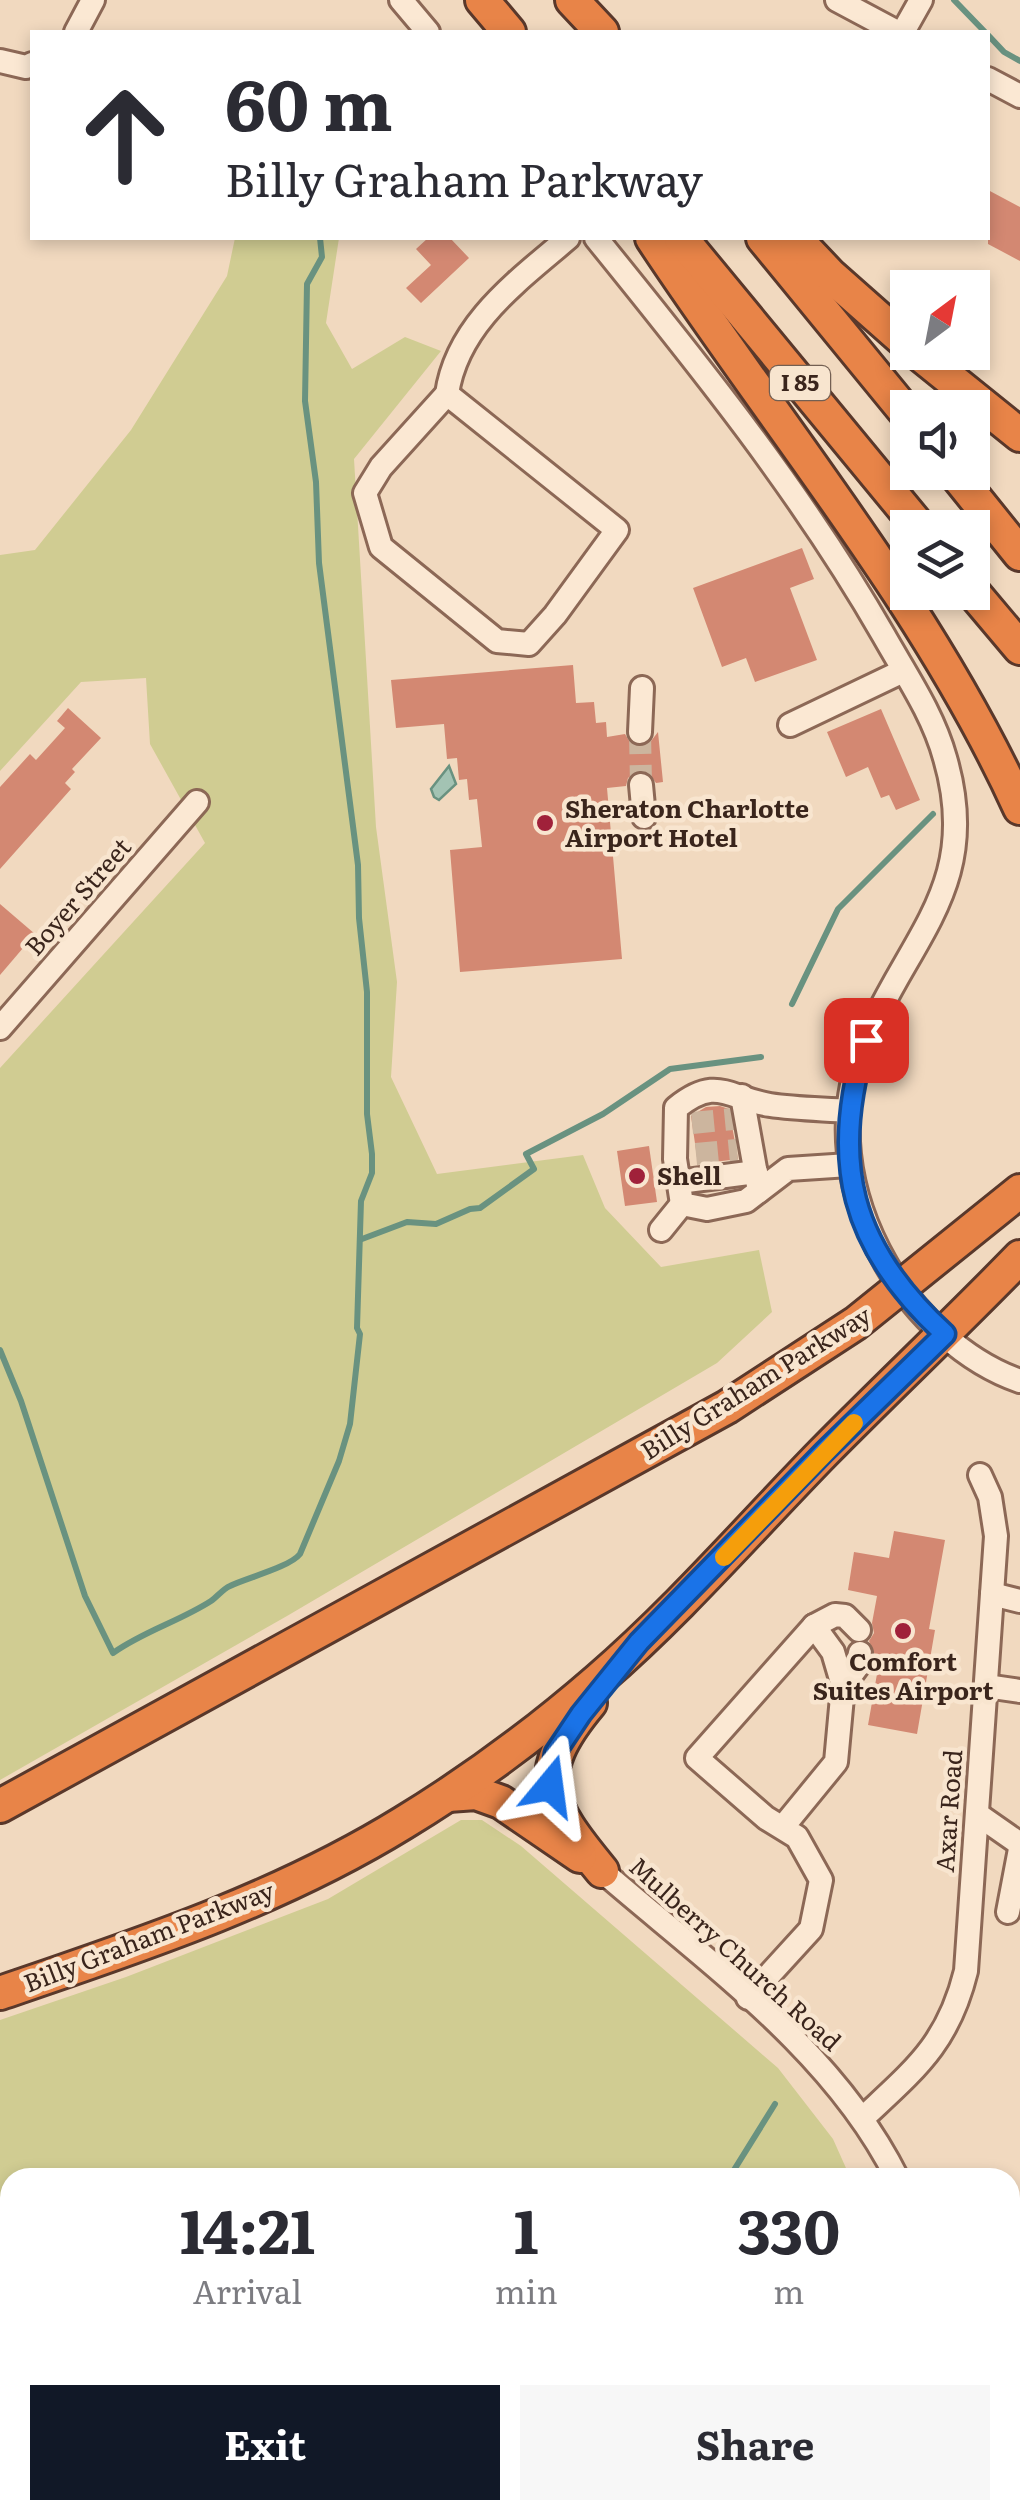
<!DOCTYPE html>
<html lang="en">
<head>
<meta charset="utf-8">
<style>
	body { margin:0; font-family:Literata,serif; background:#f7f7f7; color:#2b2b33; height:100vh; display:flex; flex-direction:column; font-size:38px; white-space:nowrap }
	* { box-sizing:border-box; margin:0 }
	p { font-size:32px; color:#7c7c81 }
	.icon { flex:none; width:55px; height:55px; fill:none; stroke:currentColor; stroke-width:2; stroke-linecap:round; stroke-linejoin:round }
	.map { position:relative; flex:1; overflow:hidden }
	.panel { position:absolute; left:0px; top:2168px; width:1020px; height:352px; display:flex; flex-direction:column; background:#fff; border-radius:30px 30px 0 0; box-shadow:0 5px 15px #0003 }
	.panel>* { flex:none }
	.banner { position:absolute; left:30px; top:30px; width:960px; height:210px; border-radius:0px; box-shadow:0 5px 15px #0003; background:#fff; color:#2b2b33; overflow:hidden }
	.needle { width:65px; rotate:32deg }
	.buttons { position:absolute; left:890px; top:270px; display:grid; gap:20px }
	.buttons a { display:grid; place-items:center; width:100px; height:100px; border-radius:0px; background:#fff; box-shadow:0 5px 15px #0003; font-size:50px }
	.pin { position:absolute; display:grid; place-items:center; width:85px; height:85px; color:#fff; margin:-42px; border-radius:20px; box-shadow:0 5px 15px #0006 }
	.me { position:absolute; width:110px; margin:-55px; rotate:16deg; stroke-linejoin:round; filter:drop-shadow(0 0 8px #0008) }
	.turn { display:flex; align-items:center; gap:35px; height:210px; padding:0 30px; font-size:45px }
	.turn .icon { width:130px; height:130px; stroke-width:2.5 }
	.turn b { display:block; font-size:70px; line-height:85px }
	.eta { display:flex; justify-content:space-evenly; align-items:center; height:170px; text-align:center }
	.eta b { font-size:60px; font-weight:700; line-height:70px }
	.action { display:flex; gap:20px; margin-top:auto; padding:20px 30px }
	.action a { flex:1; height:115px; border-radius:0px; background:#111827; color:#fff; font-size:40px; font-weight:700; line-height:115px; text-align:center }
	.action a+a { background:#f7f7f7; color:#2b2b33 }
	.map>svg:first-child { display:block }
</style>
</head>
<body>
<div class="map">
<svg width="1020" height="2519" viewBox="0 0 1020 2519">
	<rect width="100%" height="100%" fill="#f1d9bf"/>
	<g fill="#d0cc92">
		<polygon points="235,238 339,238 326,323 352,369 405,337 441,351 354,459 376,827 397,982 391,1077 437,1174 583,1155 605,1208 661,1267 759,1250 772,1312 717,1363 287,1616 0,1780 0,1068 205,843 150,744 146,678 81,682 0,771 0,555 35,550 131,430 227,276"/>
		<polygon points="461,1820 482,1820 521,1846 778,2068 833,2139 850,2177 10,2178 10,2510 883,2510 883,2519 0,2519 0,2020 126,1977 328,1899"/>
	</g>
	<polygon fill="#a3c3b3" stroke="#699280" stroke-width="2.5" points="449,766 456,784 439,800 434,797 431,789"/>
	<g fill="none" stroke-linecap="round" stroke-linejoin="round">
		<g stroke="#699280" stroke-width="6">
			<polyline points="954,0 985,32"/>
			<polyline points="988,35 1004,52 1020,61"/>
			<polyline points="792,1004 838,909 933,814"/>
			<polyline points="362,1239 407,1222 436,1224 470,1209 480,1208 534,1169 526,1154 603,1114 670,1069 761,1057"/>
			<path d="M0 1350 21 1401 85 1596 113 1653C144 1631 180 1621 211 1601 217 1597 223 1589 230 1586 246 1578 290 1567 300 1554L339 1461 350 1424 360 1334 357 1328 361 1201 372 1173V1154L367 1114V992L359 918 358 865 319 563 316 482 305 401 307 284 322 257 320 238"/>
			<polyline points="729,2178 775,2104"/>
			<polyline points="0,2491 12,2519"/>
			<polyline points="664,2510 667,2519"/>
		</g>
	</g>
	<g fill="#d38872">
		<polygon points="988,190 1020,207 1020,261 988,244"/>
		<polygon points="428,238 450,238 469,258 421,303 406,288 431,265 416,249"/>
		<polygon points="802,548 814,579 790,588 817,660 755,682 746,658 722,667 693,588"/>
		<polygon points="573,665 576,703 594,702 596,723 606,722 607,737 625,734 631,744 640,747 648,745 658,732 663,782 656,783 648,772 639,770 628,778 626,786 607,788 622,959 460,972 450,850 482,847 477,799 469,800 467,779 459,780 457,758 447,759 444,724 396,728 391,680"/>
		<polygon points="68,708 101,738 72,769 75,772 65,783 71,789 0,869 0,787 30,754 36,760 65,728 57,721"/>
		<polygon points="881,709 920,800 896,810 889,795 881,798 868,767 846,777 827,732"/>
		<polygon points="0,904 35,934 0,975"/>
		<polygon points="720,1106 729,1109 738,1159 698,1164 691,1116 706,1107"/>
		<polygon points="649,1146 657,1202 625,1206 617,1151"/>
		<polygon points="894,1531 945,1540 929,1629 935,1630 917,1734 868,1725 880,1657 875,1656 869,1641 874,1633 872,1623 877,1596 848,1590 854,1552 889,1558"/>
	</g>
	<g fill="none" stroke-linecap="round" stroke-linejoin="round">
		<g stroke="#ccb59e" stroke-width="22" stroke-dasharray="22 11" stroke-linecap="butt">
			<polyline points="640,732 641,785"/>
			<polyline points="692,1123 733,1119"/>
			<polyline points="696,1154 737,1150"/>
		</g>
		<g stroke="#8c6856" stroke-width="28">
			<g id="minor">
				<polyline points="401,0 428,32"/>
				<polyline points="837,0 897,32"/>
				<polyline points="76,32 93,0"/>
				<polyline points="903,32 921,0"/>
				<polyline points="0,61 26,67 32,64"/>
				<polyline points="988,79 1020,96"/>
				<path d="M596 238C699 365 802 493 884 636 906 675 933 714 945 758 982 884 910 936 866 1039 834 1116 846 1194 886 1264 915 1315 965 1362 1020 1381"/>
				<polygon points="447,394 617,530 555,615 529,644 497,641 381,547 365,493 381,467"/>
				<path d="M447 394C457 324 518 281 568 238"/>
				<polyline points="790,725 903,671"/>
				<polyline points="640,732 642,688"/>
				<polyline points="641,785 644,817"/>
				<polyline points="0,1028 197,802"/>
				<polyline points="742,1096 759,1191"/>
				<path d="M849 1165 788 1169 746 1201 707 1209 682 1204 675 1159 676 1108C717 1075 727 1098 770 1105 796 1109 823 1109 849 1111"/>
				<polyline points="679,1182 756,1172"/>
				<polyline points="661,1230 682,1204"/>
				<polyline points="992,1594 1020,1601"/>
				<polyline points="814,1626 835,1615 845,1616 859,1630"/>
				<polyline points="843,1686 857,1667 860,1653"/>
				<polyline points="986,1686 1020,1691"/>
				<polyline points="977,1814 1020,1844"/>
				<path d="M602 1871C707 1962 834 2051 897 2178"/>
				<polyline points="1008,1912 1020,1849"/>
				<polyline points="748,1998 811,1929 821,1880 797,1837 766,1818 697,1758 814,1626 833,1652 843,1686 836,1762 782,1828"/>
				<path d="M863 2118C915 2069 948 2044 966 1971L996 1536 990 1497 980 1475"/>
				<polyline points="1010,2457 1020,2458"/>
				<polyline points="929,2519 929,2510"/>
			</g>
		</g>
		<g stroke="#59382b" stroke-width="38">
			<g id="highway">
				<polyline points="482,0 509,32"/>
				<polyline points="572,0 602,32"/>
				<path d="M652 238C776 426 926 602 1020 808"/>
				<polyline points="681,238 920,528"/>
				<polyline points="763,238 908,415"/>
				<polyline points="795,238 830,275 908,344"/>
				<polyline points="917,352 1020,435"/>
				<polyline points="954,472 1020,554"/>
				<polyline points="972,591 1020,648"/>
				<path d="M590 1703C529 1776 547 1804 602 1871"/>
				<polyline points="448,1795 476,1793 501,1802 580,1856"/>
				<polyline points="0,1806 727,1407 856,1323 1020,1191"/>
				<path d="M0 1993C138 1946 278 1900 403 1823 472 1781 537 1733 598 1680 678 1611 748 1530 822 1454 887 1388 955 1324 1020 1257"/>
			</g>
		</g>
		<use href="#minor" stroke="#fbe8d3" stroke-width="22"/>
		<use href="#highway" stroke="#e88448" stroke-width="32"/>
	</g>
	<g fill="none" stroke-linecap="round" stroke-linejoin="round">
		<g stroke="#114b97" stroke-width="25">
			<path id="route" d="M550 1786 555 1753 581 1714 639 1642 824 1452 945 1334C850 1247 829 1161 866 1040"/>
		</g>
		<use href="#route" stroke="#1a73e8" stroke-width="18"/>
		<polyline stroke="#f59e0b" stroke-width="18" points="724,1557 854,1423"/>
	</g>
	<g fill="#a0213a" stroke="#f8e5cf" stroke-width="4">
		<circle cx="545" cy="823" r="10"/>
		<circle cx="637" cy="1176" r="10"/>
		<circle cx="903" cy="1631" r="10"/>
	</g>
	<g text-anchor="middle" stroke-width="9" stroke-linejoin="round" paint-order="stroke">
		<rect fill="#f8e5cf" stroke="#735f52" stroke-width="2.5" x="770" y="366" width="60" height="34" rx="8"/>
		<g font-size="22" font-weight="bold" fill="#3a251c">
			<text x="800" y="391">I 85</text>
		</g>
		<g font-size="25" font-weight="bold" fill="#3a251c" stroke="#f8e5cf" text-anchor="start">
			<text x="565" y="818">Sheraton Charlotte<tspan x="565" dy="29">Airport Hotel</tspan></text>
			<text x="657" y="1185">Shell</text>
			<text x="903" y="1671" text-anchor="middle">Comfort<tspan x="903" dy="29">Suites Airport</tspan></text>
		</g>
		<g font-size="25" fill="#3a251c" stroke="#f8e5cf">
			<text transform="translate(78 897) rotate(-49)" y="9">Boyer Street</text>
			<text transform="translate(756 1383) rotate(-32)" y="9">Billy Graham Parkway</text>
			<text transform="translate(949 1811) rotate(-86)" y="9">Axar Road</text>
			<text transform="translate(149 1937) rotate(-21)" y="9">Billy Graham Parkway</text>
			<text transform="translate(735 1954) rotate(42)" y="9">Mulberry Church Road</text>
		</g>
	</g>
</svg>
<div class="buttons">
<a><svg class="needle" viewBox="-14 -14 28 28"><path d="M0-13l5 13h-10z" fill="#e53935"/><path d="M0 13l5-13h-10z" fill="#7c7c81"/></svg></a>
<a><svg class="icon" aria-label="sound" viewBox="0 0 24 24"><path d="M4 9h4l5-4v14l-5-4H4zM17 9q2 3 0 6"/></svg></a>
<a><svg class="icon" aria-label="layers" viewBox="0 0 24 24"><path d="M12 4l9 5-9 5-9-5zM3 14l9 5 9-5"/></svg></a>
</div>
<div class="pin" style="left:866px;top:1040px;background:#d93025"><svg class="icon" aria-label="arrive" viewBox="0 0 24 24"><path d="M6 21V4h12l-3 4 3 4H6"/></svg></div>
<svg class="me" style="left:550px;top:1786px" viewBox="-20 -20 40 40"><path d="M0-17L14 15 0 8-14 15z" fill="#1a73e8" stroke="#fff" stroke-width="4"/></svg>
<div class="banner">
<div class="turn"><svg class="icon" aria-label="ahead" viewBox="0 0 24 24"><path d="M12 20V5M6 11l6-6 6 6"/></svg><div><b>60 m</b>Billy Graham Parkway</div></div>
</div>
<section class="panel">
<div class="eta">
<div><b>14:21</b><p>Arrival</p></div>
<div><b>1</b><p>min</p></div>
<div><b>330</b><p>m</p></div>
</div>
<div class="action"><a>Exit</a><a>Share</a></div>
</section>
</div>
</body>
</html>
